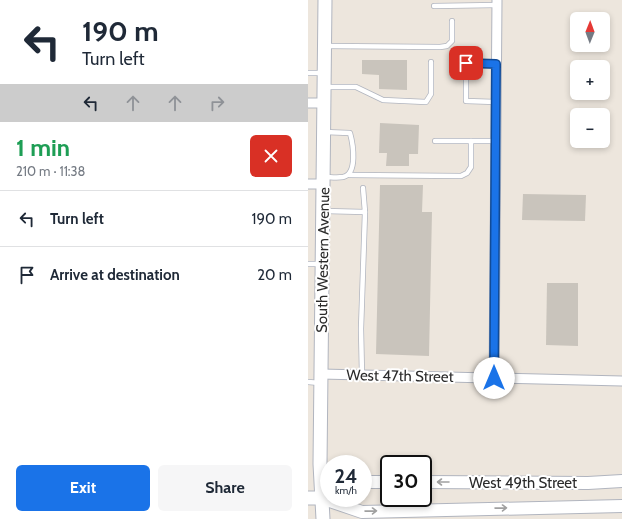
<!DOCTYPE html>
<html lang="en">
<head>
<meta charset="utf-8">
<style>
	body { margin:0; font-family:Cabin,sans-serif; background:#f6f6f7; color:#1f2937; height:100vh; display:flex; flex-direction:column; font-size:15px; white-space:nowrap }
	* { box-sizing:border-box; margin:0 }
	p { font-size:13px; color:#747a83 }
	.icon { flex:none; width:22px; height:22px; fill:none; stroke:currentColor; stroke-width:2; stroke-linecap:round; stroke-linejoin:round }
	.map { position:relative; flex:1; overflow:hidden }
	.sheet { display:flex; flex-direction:column; background:#fff; width:308px }
	.sheet>* { flex:none }
	.hud { background:#fff; color:#1f2937; overflow:hidden }
	.needle { width:26px; rotate:1deg }
	.controls { position:absolute; left:262px; top:12px; display:grid; gap:8px }
	.controls a { display:grid; place-items:center; width:40px; height:40px; border-radius:6px; background:#fff; box-shadow:0 2px 6px #0003; font-size:20px }
	.speed { position:absolute; left:12px; top:455px; display:flex; gap:8px; font-size:20px; font-weight:700; text-align:center }
	.speed>* { display:grid; place-content:center; width:52px; height:52px; border-radius:50%; background:#fff; box-shadow:0 2px 6px #0003; line-height:1 }
	.speed small { font-size:10px; font-weight:400 }
	.speed .limit { border:2px solid #111; border-radius:6px; background:#fff; color:#111 }
	.pin { position:absolute; display:grid; place-items:center; width:34px; height:34px; color:#fff; margin:-17px; border-radius:8px; box-shadow:0 2px 6px #0006 }
	.me { position:absolute; width:44px; margin:-22px; rotate:0deg; stroke-linejoin:round; filter:drop-shadow(0 0 3px #0008) }
	.turn { display:flex; align-items:center; gap:14px; height:84px; padding:0 16px; font-size:18px }
	.turn .icon { width:52px; height:52px; stroke-width:2.5 }
	.turn b { display:block; font-size:28px; line-height:34px }
	.lanes { display:flex; align-items:center; height:38px; padding:0 16px; background:#0003; justify-content:center; gap:20px; direction:ltr }
	.lanes .off { opacity:.35 }
	.round { display:grid; place-items:center; flex:none; width:42px; height:42px; border-radius:6px; background:#f6f6f7 }
	.summary { display:flex; align-items:center; justify-content:space-between; height:68px; padding:0 16px }
	h1 { font-size:24px; font-weight:700; line-height:30px; color:#1e9e55 }
	.button { display:flex; gap:8px; margin-top:auto; padding:8px 16px }
	.button a { flex:1; height:46px; border-radius:6px; background:#1a73e8; color:#fff; font-size:16px; font-weight:700; line-height:46px; text-align:center }
	.button a+a { background:#f6f6f7; color:#1f2937 }
	ul { padding:0; list-style:none }
	li { display:flex; align-items:center; gap:12px; height:56px; padding:0 16px; border-top:1px solid #e0e1e3 }
	li div { flex:1 }
	li b { display:block; font-size:15px }
	li em { font-style:normal }
	main { display:flex; flex:1; min-height:0 }
	.map>svg:first-child { display:block }
</style>
</head>
<body>
<main>
<section class="sheet">
<div class="hud">
<div class="turn"><svg class="icon" aria-label="left" viewBox="0 0 24 24"><path d="M17 20v-9H6M10 6l-5 5 5 5"/></svg><div><b>190 m</b>Turn left</div></div>
<div class="lanes"><svg class="icon" aria-label="left" viewBox="0 0 24 24"><path d="M17 20v-9H6M10 6l-5 5 5 5"/></svg><svg class="icon off" aria-label="ahead" viewBox="0 0 24 24"><path d="M12 20V5M6 11l6-6 6 6"/></svg><svg class="icon off" aria-label="ahead" viewBox="0 0 24 24"><path d="M12 20V5M6 11l6-6 6 6"/></svg><svg class="icon off" aria-label="right" viewBox="0 0 24 24"><path d="M7 20v-9h11M14 6l5 5-5 5"/></svg></div>
</div>
<div class="summary"><div><h1>1 min</h1><p>210 m · 11:38</p></div><a class="round" style="background:#d93025;color:#fff"><svg class="icon" aria-label="close" viewBox="0 0 24 24"><path d="M6 6l12 12M18 6L6 18"/></svg></a></div>
<ul>
<li><svg class="icon" aria-label="left" viewBox="0 0 24 24"><path d="M17 20v-9H6M10 6l-5 5 5 5"/></svg><div><b>Turn left</b></div><em>190 m</em></li>
<li><svg class="icon" aria-label="arrive" viewBox="0 0 24 24"><path d="M6 21V4h12l-3 4 3 4H6"/></svg><div><b>Arrive at destination</b></div><em>20 m</em></li>
</ul>
<div class="button"><a>Exit</a><a>Share</a></div>
</section>
<div class="map">
<svg width="314" height="519" viewBox="0 0 314 519">
	<rect width="100%" height="100%" fill="#ede6dd"/>
	<g fill="#c9c4bc">
		<polygon points="54,60 99,60 99,90 71,89 71,75 54,74"/>
		<polygon points="72,123 111,125 110,154 101,154 101,166 78,166 79,153 71,153"/>
		<polygon points="72,185 115,185 114,212 124,212 121,356 68,354"/>
		<polygon points="215,194 278,195 277,221 214,220"/>
		<polygon points="239,283 270,283 270,346 238,345"/>
	</g>
	<g fill="none" stroke-linecap="round" stroke-linejoin="round">
		<g stroke="#b1b5bf" stroke-width="6">
			<g id="service">
				<polyline points="126,6 189,5"/>
				<polyline points="18,46 132,47 139,46 144,41 144,21"/>
				<polyline points="0,73 14,73"/>
				<polyline points="17,87 48,87 75,100 118,102 123,94 123,62"/>
				<polyline points="188,102 158,101 158,63 188,64"/>
				<polyline points="127,141 163,141"/>
				<polyline points="41,175 153,176 159,173 163,167 163,141 188,141"/>
				<path d="M16 177C22 177 29 178 35 177 50 174 45 144 42 133L16 132"/>
				<polyline points="17,211 57,212 55,188"/>
				<polyline points="0,264 13,264"/>
				<polyline points="54,375 53,329 57,212"/>
				<polyline points="0,382 12,383"/>
			</g>
		</g>
		<g stroke="#b1b5bf" stroke-width="11">
			<g id="minor">
				<polyline points="0,103 17,103"/>
				<polyline points="0,184 16,184"/>
				<polyline points="13,374 314,381"/>
				<polyline points="186,379 189,0"/>
			</g>
		</g>
		<g stroke="#b1b5bf" stroke-width="14">
			<g id="tertiary">
				<polyline points="55,482 81,482"/>
				<polyline points="115,482 280,483 314,481"/>
				<polyline points="13,498 54,512 314,506"/>
			</g>
		</g>
		<g stroke="#b1b5bf" stroke-width="15">
			<g id="secondary">
				<polyline points="0,498 13,498"/>
				<polyline points="15,519 12,464 17,0"/>
			</g>
		</g>
		<use href="#service" stroke="#fff" stroke-width="4.5"/>
		<use href="#minor" stroke="#fff" stroke-width="9"/>
		<use href="#tertiary" stroke="#fff" stroke-width="12"/>
		<use href="#secondary" stroke="#fff" stroke-width="13"/>
	</g>
	<defs><path id="oneway-shaft" d="M-6 0H5M1.5-3L5.5 0L1.5 3" fill="none" stroke-width="1.6" stroke-linecap="round" stroke-linejoin="round"/></defs>
	<g stroke="#a0a0a0">
		<use href="#oneway-shaft" transform="translate(135 482) rotate(-180)"/>
		<use href="#oneway-shaft" transform="translate(193 508) rotate(-1)"/>
		<use href="#oneway-shaft" transform="translate(63 511) rotate(-1)"/>
	</g>
	<g fill="none" stroke-linecap="round" stroke-linejoin="round">
		<g stroke="#114b97" stroke-width="10">
			<polyline id="route" points="158,63 188,64 186,378"/>
		</g>
		<use href="#route" stroke="#1a73e8" stroke-width="7"/>
	</g>
	<g text-anchor="middle" stroke-width="4" stroke-linejoin="round" paint-order="stroke">
		<g font-size="15" fill="#2b2b2b" stroke="#fff">
			<text transform="translate(15 260) rotate(-89)" y="5">South Western Avenue</text>
			<text transform="translate(92 376) rotate(1)" y="5">West 47th Street</text>
			<text x="215" y="488">West 49th Street</text>
		</g>
	</g>
</svg>
<div class="controls">
<a><svg class="needle" viewBox="-14 -14 28 28"><path d="M0-13l5 13h-10z" fill="#e53935"/><path d="M0 13l5-13h-10z" fill="#747a83"/></svg></a>
<a>+</a>
<a>−</a>
</div>
<div class="speed"><div>24<small>km/h</small></div><div class="limit">30</div></div>
<div class="pin" style="left:158px;top:63px;background:#d93025"><svg class="icon" aria-label="arrive" viewBox="0 0 24 24"><path d="M6 21V4h12l-3 4 3 4H6"/></svg></div>
<svg class="me" style="left:186px;top:378px" viewBox="-20 -20 40 40"><circle r="19" fill="#fff"/><path d="M0-13L10 11 0 6-10 11z" fill="#1a73e8"/></svg>
</div>
</main>
</body>
</html>
